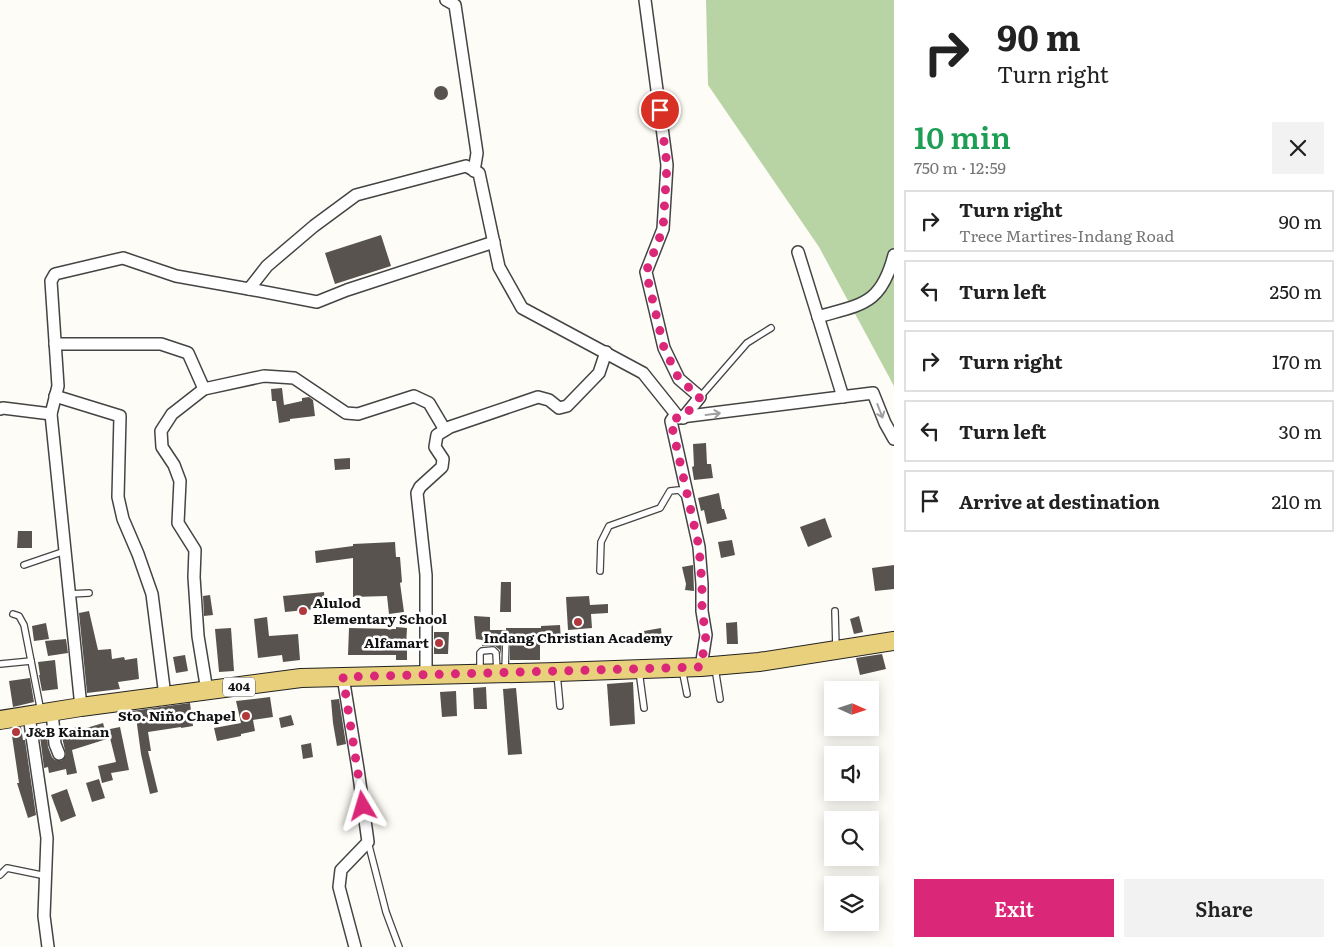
<!DOCTYPE html>
<html lang="en">
<head>
<meta charset="utf-8">
<style>
	body { margin:0; font-family:Literata,serif; background:#f2f2f2; color:#222; height:100vh; display:flex; flex-direction:column; font-size:19px; white-space:nowrap }
	* { box-sizing:border-box; margin:0 }
	p { font-size:16px; color:#767676 }
	.icon { flex:none; width:28px; height:28px; fill:none; stroke:currentColor; stroke-width:2; stroke-linecap:round; stroke-linejoin:round }
	.map { position:relative; flex:1; overflow:hidden }
	.sheet { display:flex; flex-direction:column; background:#fff; width:450px }
	.sheet>* { flex:none }
	.banner { background:#fff; color:#222; overflow:hidden }
	.needle { width:32px; rotate:93deg }
	.controls { position:absolute; left:824px; top:681px; display:grid; gap:10px }
	.controls a { display:grid; place-items:center; width:55px; height:55px; border-radius:0px; background:#fff; box-shadow:0 2px 12px #0003; font-size:25px }
	.pin { position:absolute; display:grid; place-items:center; width:42px; height:42px; color:#fff; margin:-21px; border:2px solid #fff; border-radius:50%; box-shadow:0 1px 5px #0007 }
	.me { position:absolute; width:55px; margin:-28px; rotate:353deg; stroke-linejoin:round; filter:drop-shadow(0 0 4px #0008) }
	.turn { display:flex; align-items:center; gap:18px; height:105px; padding:0 20px; font-size:22px }
	.turn .icon { width:65px; height:65px; stroke-width:2.5 }
	.turn b { display:block; font-size:35px; line-height:42px }
	.round { display:grid; place-items:center; flex:none; width:52px; height:52px; border-radius:0px; background:#f2f2f2 }
	.overview { display:flex; align-items:center; justify-content:space-between; height:85px; padding:0 20px }
	h1 { font-size:30px; font-weight:600; line-height:38px; color:#1e9e55 }
	.cta { display:flex; gap:10px; margin-top:auto; padding:10px 20px }
	.cta a { flex:1; height:58px; border-radius:0px; background:#db2777; color:#fff; font-size:20px; font-weight:600; line-height:58px; text-align:center }
	.cta a+a { background:#f2f2f2; color:#222 }
	ul { padding:0; list-style:none }
	li { display:flex; align-items:center; gap:15px; height:62px; margin:0 10px 8px; padding:0 10px; border:2px solid #e0e0e0; border-radius:0px }
	li div { flex:1 }
	li b { display:block; font-size:19px }
	li em { font-style:normal }
	main { display:flex; flex:1; min-height:0 }
	.map>svg:first-child { display:block }
</style>
</head>
<body>
<main>
<div class="map">
<svg width="894" height="947" viewBox="0 0 894 947">
	<rect width="100%" height="100%" fill="#fefcf6"/>
	<polygon fill="#b8d4a4" points="706,0 894,0 894,386 819,247 708,85"/>
	<g fill="#58534e">
		<circle cx="441" cy="93" r="7"/>
		<polygon points="381,235 391,266 335,284 325,253"/>
		<polygon points="282,388 284,405 302,401 302,398 309,397 313,400 315,416 290,419 290,421 279,423 276,401 272,401 271,389"/>
		<polygon points="706,443 707,464 711,464 713,478 694,480 692,467 694,466 693,444"/>
		<polygon points="350,458 350,469 335,470 334,459"/>
		<polygon points="719,493 722,509 724,509 727,519 707,524 704,510 701,511 698,498"/>
		<polygon points="825,518 832,537 808,547 800,527"/>
		<polygon points="18,531 32,531 32,548 17,548"/>
		<polygon points="732,540 735,555 721,558 718,542"/>
		<polygon points="395,542 396,557 400,557 402,582 400,583 404,612 389,614 387,596 353,597 353,558 316,563 315,551 353,546 353,544"/>
		<polygon points="693,565 694,591 685,590 686,584 682,567"/>
		<polygon points="894,565 894,589 875,591 872,568"/>
		<polygon points="501,582 511,582 511,612 500,612"/>
		<polygon points="324,592 325,608 285,612 283,596"/>
		<polygon points="210,595 213,615 204,616 203,596"/>
		<polygon points="589,596 590,605 608,604 608,613 591,614 592,628 568,630 566,597"/>
		<polygon points="89,611 98,650 111,649 112,659 124,657 125,660 137,658 139,679 118,682 120,689 87,693 79,613"/>
		<polygon points="474,616 490,617 490,630 506,630 506,628 541,628 541,626 560,625 561,641 540,642 540,660 510,660 510,636 506,634 502,637 501,655 500,650 495,646 482,646 482,640 476,639"/>
		<polygon points="859,616 863,632 854,634 850,619"/>
		<polygon points="267,617 269,636 298,634 300,660 283,662 282,655 258,658 254,619"/>
		<polygon points="737,622 738,644 727,644 726,623"/>
		<polygon points="46,623 49,639 34,641 32,626"/>
		<polygon points="396,627 407,628 406,646 407,646 407,660 396,660 396,655 348,655 349,628 396,629"/>
		<polygon points="231,628 234,671 219,672 215,629"/>
		<polygon points="661,628 662,639 646,642 644,631"/>
		<polygon points="434,632 449,632 448,654 434,654"/>
		<polygon points="66,639 68,653 48,656 45,641"/>
		<polygon points="882,654 886,669 860,675 856,658"/>
		<polygon points="185,655 188,671 176,673 173,657"/>
		<polygon points="55,660 58,689 42,691 39,675 40,675 38,662"/>
		<polygon points="30,678 34,702 13,707 9,681"/>
		<polygon points="633,682 635,724 610,726 607,684"/>
		<polygon points="486,687 487,709 474,709 473,688"/>
		<polygon points="516,688 522,754 508,755 503,689"/>
		<polygon points="456,691 457,716 442,717 440,692"/>
		<polygon points="270,697 273,717 253,720 255,731 241,734 241,736 217,741 214,728 241,723 236,701"/>
		<polygon points="339,699 346,744 337,746 333,723 331,700"/>
		<polygon points="190,703 193,726 181,728 181,727 148,732 151,751 148,751 158,792 150,794 141,754 136,717 132,717 131,711"/>
		<polygon points="291,715 294,725 281,728 279,718"/>
		<polygon points="103,723 105,730 120,727 129,770 111,773 113,780 102,783 98,766 116,762 110,738 72,750 77,773 67,775 66,769 49,773 48,767 44,768 40,736 47,734 48,747 52,757 55,760 61,761 66,755 62,737 69,735 68,729 79,727 80,730"/>
		<polygon points="21,727 23,740 25,740 36,815 28,818 17,783 19,783 11,729"/>
		<polygon points="311,743 313,757 303,759 301,745"/>
		<polygon points="99,779 105,798 92,802 86,783"/>
		<polygon points="67,789 76,816 61,822 51,795"/>
	</g>
	<g fill="none" stroke-linecap="round" stroke-linejoin="round">
		<g stroke="#444" stroke-width="8">
			<g id="lane">
				<polyline points="700,397 747,343 771,328"/>
				<polyline points="24,565 65,551"/>
				<polyline points="600,571 601,542 609,526 660,508 670,491 679,490 685,496"/>
				<polyline points="69,594 89,593"/>
				<polyline points="835,611 836,649"/>
				<polyline points="13,614 19,616 24,625 41,712"/>
				<polyline points="0,664 31,661"/>
				<polyline points="715,668 720,699"/>
				<polyline points="682,669 687,694"/>
				<polyline points="480,671 480,653 482,651 493,650 496,653 497,672"/>
				<polyline points="505,671 506,639"/>
				<polyline points="639,671 644,708"/>
				<polyline points="557,674 560,706"/>
				<polyline points="368,842 386,912 399,947"/>
				<polyline points="0,875 7,868 46,876"/>
			</g>
		</g>
		<g stroke="#444" stroke-width="14">
			<g id="street">
				<polyline points="446,0 455,5 477,153 474,171"/>
				<polyline points="645,0 667,165 663,229 646,272 664,348 679,379 700,397 683,418"/>
				<polyline points="798,252 843,397"/>
				<polyline points="249,289 317,302 347,290 494,242"/>
				<path d="M818 317C862 304 881 305 894 255"/>
				<polyline points="55,344 161,344 188,353 204,389"/>
				<polyline points="55,396 120,416 118,497 123,519 138,554 152,594 165,696"/>
				<polyline points="0,409 3,408 51,414"/>
				<polyline points="701,667 706,635 702,611 702,584 699,547 671,421 673,418 873,393 885,423 894,439"/>
				<polyline points="426,675 426,575 417,493 420,487 442,467 443,459 435,447 437,435 450,427 538,397 549,400 559,408 567,406 599,373 606,352"/>
				<polyline points="343,677 358,769 368,842 341,870 339,887 355,947"/>
				<polyline points="207,691 198,636 194,577 195,550 178,523 180,481 174,465 162,447 161,431 172,414 204,389 264,376 294,378 346,413 358,414 414,396 429,403 445,430"/>
				<polyline points="81,707 51,414 58,386 51,281 55,274 123,258 176,276 249,289 267,266 314,226 356,195 466,166 479,173 499,267 522,308 643,373 679,418"/>
				<polyline points="52,712 55,744 59,754"/>
				<polyline points="29,716 47,838 44,916 48,947"/>
			</g>
		</g>
		<g stroke="#222" stroke-width="20">
			<polyline id="primary" points="0,720 81,707 301,678 557,672 701,667 759,662 894,641"/>
		</g>
		<use href="#lane" stroke="#fff" stroke-width="5.5"/>
		<use href="#street" stroke="#fff" stroke-width="11"/>
		<use href="#primary" stroke="#e8d07c" stroke-width="18"/>
	</g>
	<defs><path id="oneway-shaft" d="M-6 0H5M1.5-3L5.5 0L1.5 3" fill="none" stroke-width="1.6" stroke-linecap="round" stroke-linejoin="round" transform="scale(1.25)"/></defs>
	<g stroke="#a0a0a0">
		<use href="#oneway-shaft" transform="translate(880 411) rotate(69)"/>
		<use href="#oneway-shaft" transform="translate(713 414) rotate(-7)"/>
	</g>
	<g fill="none" stroke-linecap="round" stroke-linejoin="round">
		<polyline stroke="#db2777" stroke-width="9" stroke-dasharray="0 16.2" points="363,806 343,677 701,667 706,635 702,611 702,584 699,547 671,422 674,418 683,418 700,397 679,379 664,348 646,272 663,229 667,165 660,110"/>
	</g>
	<g fill="#b1393c" stroke="#fff" stroke-width="2">
		<circle cx="303" cy="611" r="5"/>
		<circle cx="578" cy="622" r="5"/>
		<circle cx="439" cy="643" r="5"/>
		<circle cx="246" cy="716" r="5"/>
		<circle cx="16" cy="732" r="5"/>
	</g>
	<g text-anchor="middle" stroke-width="5" stroke-linejoin="round" paint-order="stroke">
		<rect fill="#fff" stroke="#585858" stroke-width="1" x="223" y="677.5" width="32" height="19" rx="4"/>
		<g font-size="12" font-weight="bold" fill="#111">
			<text x="239" y="691">404</text>
		</g>
		<g font-size="14" font-weight="bold" fill="#111" stroke="#fff" text-anchor="start">
			<text x="313" y="608">Alulod<tspan x="313" dy="16">Elementary School</tspan></text>
			<text x="578" y="643" text-anchor="middle">Indang Christian Academy</text>
			<text x="429" y="648" text-anchor="end">Alfamart</text>
			<text x="236" y="721" text-anchor="end">Sto. Niño Chapel</text>
			<text x="26" y="737">J&amp;B Kainan</text>
		</g>
	</g>
</svg>
<div class="controls">
<a><svg class="needle" viewBox="-14 -14 28 28"><path d="M0-13l5 13h-10z" fill="#e53935"/><path d="M0 13l5-13h-10z" fill="#767676"/></svg></a>
<a><svg class="icon" aria-label="sound" viewBox="0 0 24 24"><path d="M4 9h4l5-4v14l-5-4H4zM17 9q2 3 0 6"/></svg></a>
<a><svg class="icon" aria-label="search" viewBox="0 0 24 24"><circle cx="10" cy="10" r="6"/><path d="M15 15l6 6"/></svg></a>
<a><svg class="icon" aria-label="layers" viewBox="0 0 24 24"><path d="M12 4l9 5-9 5-9-5zM3 14l9 5 9-5"/></svg></a>
</div>
<div class="pin" style="left:660px;top:110px;background:#d93025"><svg class="icon" aria-label="arrive" viewBox="0 0 24 24"><path d="M6 21V4h12l-3 4 3 4H6"/></svg></div>
<svg class="me" style="left:363px;top:806px" viewBox="-20 -20 40 40"><path d="M0-17L14 15 0 8-14 15z" fill="#db2777" stroke="#fff" stroke-width="4"/></svg>
</div>
<section class="sheet">
<div class="banner">
<div class="turn"><svg class="icon" aria-label="right" viewBox="0 0 24 24"><path d="M7 20v-9h11M14 6l5 5-5 5"/></svg><div><b>90 m</b>Turn right</div></div>
</div>
<div class="overview"><div><h1>10 min</h1><p>750 m · 12:59</p></div><a class="round"><svg class="icon" aria-label="close" viewBox="0 0 24 24"><path d="M6 6l12 12M18 6L6 18"/></svg></a></div>
<ul>
<li><svg class="icon" aria-label="right" viewBox="0 0 24 24"><path d="M7 20v-9h11M14 6l5 5-5 5"/></svg><div><b>Turn right</b><p>Trece Martires-Indang Road</p></div><em>90 m</em></li>
<li><svg class="icon" aria-label="left" viewBox="0 0 24 24"><path d="M17 20v-9H6M10 6l-5 5 5 5"/></svg><div><b>Turn left</b></div><em>250 m</em></li>
<li><svg class="icon" aria-label="right" viewBox="0 0 24 24"><path d="M7 20v-9h11M14 6l5 5-5 5"/></svg><div><b>Turn right</b></div><em>170 m</em></li>
<li><svg class="icon" aria-label="left" viewBox="0 0 24 24"><path d="M17 20v-9H6M10 6l-5 5 5 5"/></svg><div><b>Turn left</b></div><em>30 m</em></li>
<li><svg class="icon" aria-label="arrive" viewBox="0 0 24 24"><path d="M6 21V4h12l-3 4 3 4H6"/></svg><div><b>Arrive at destination</b></div><em>210 m</em></li>
</ul>
<div class="cta"><a>Exit</a><a>Share</a></div>
</section>
</main>
</body>
</html>
